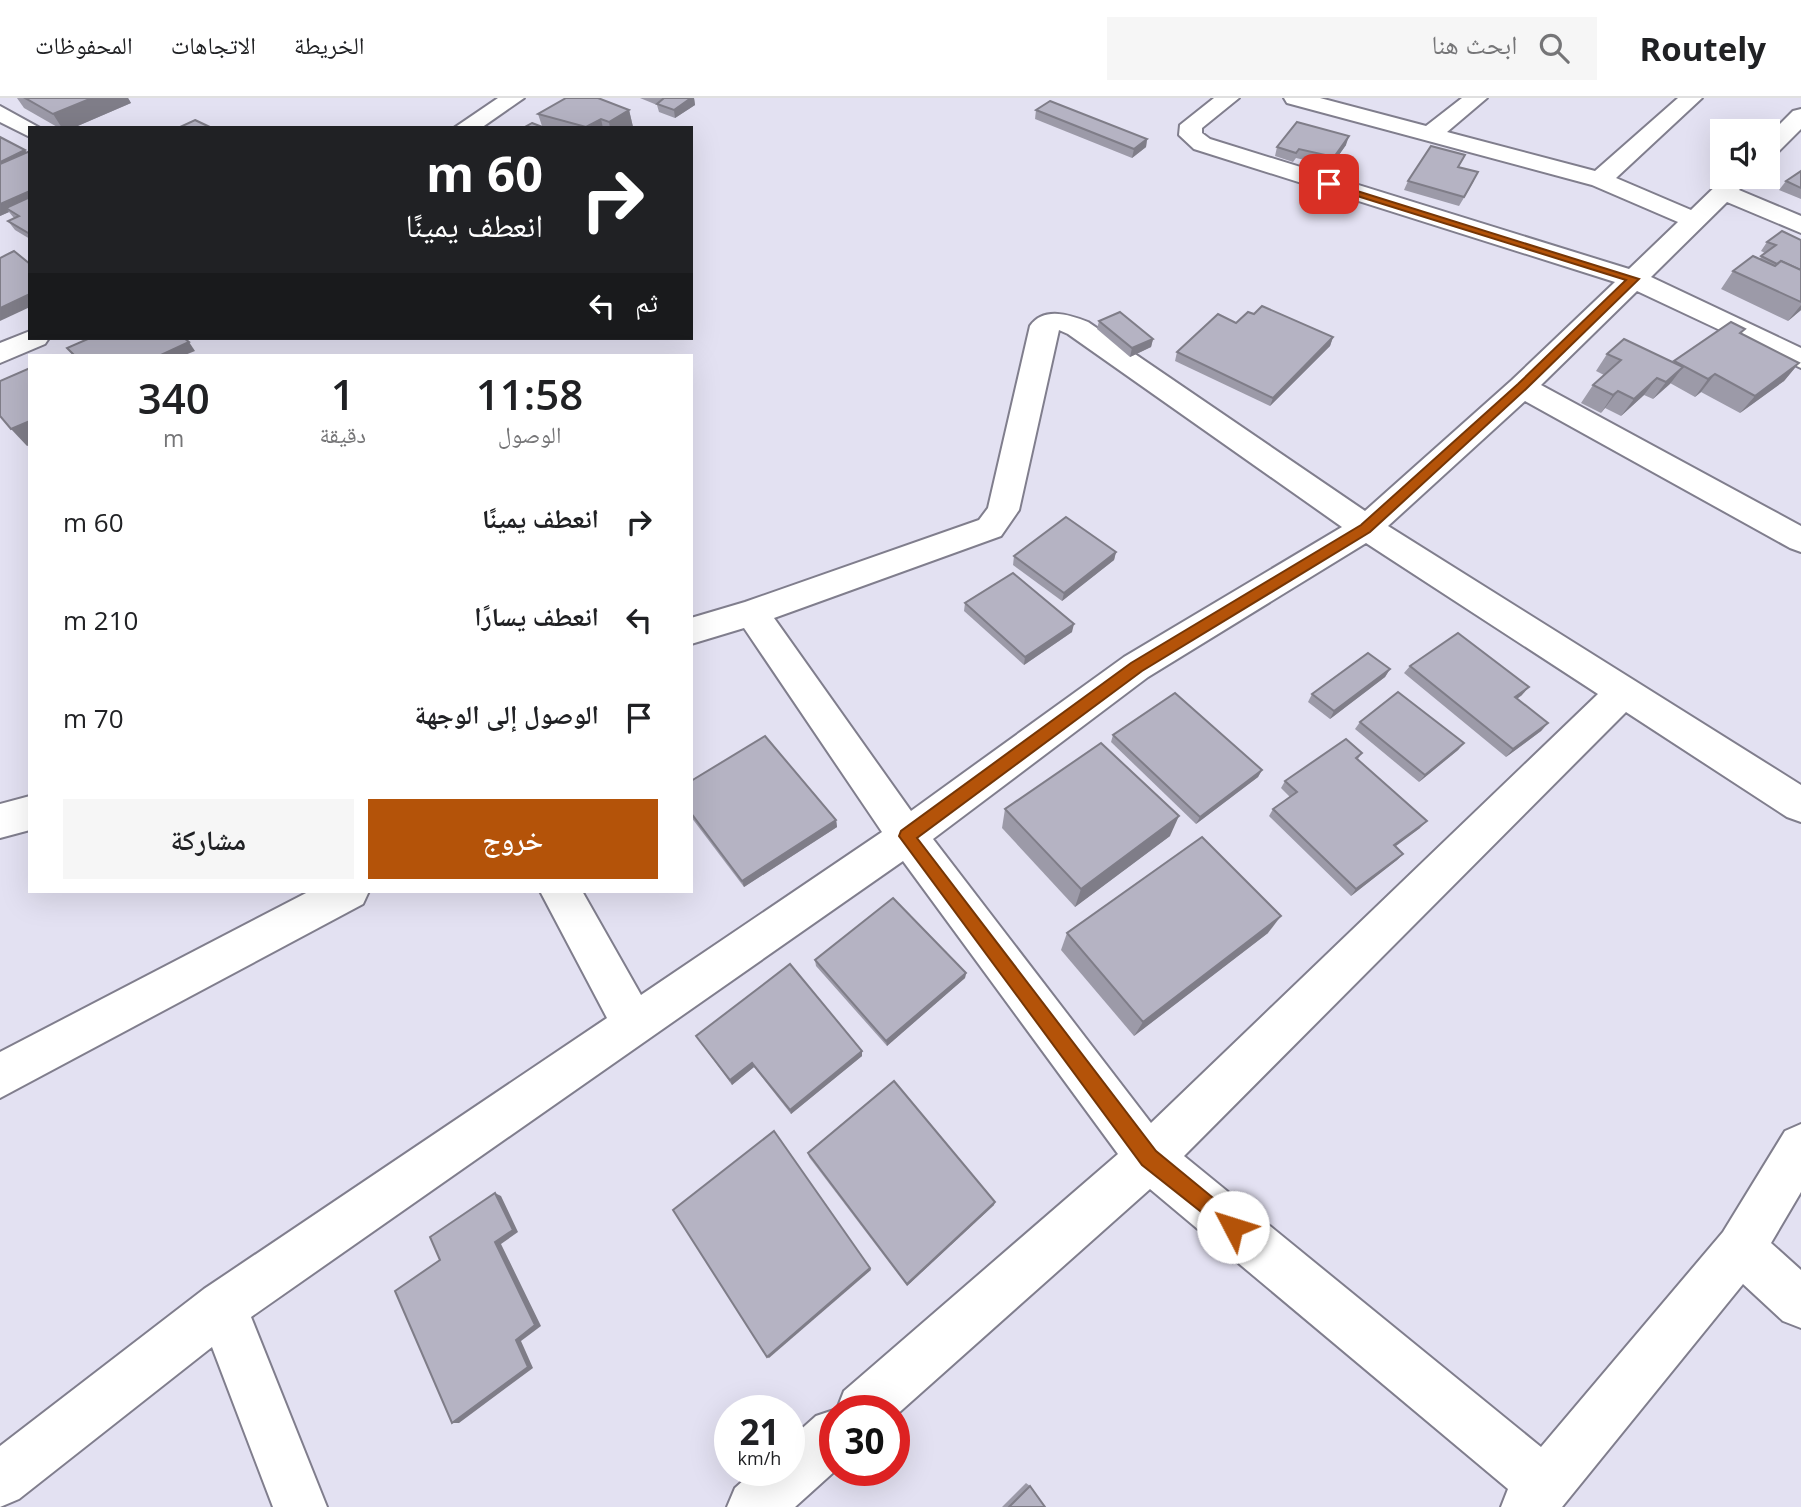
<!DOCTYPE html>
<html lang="ar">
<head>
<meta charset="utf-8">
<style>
	body { margin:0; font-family:"Open Sans","Noto Naskh Arabic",sans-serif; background:#f6f6f6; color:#202124; direction:rtl; height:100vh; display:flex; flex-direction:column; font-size:26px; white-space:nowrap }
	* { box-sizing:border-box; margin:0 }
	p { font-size:23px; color:#757577 }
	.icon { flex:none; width:38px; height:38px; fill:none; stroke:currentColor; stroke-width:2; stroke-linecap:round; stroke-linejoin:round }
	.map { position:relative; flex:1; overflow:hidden; direction:ltr }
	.side { position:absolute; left:28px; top:256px; width:665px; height:539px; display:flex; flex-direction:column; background:#fff; border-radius:0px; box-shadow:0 7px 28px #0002; direction:rtl }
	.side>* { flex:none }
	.top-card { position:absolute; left:28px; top:28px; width:665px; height:214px; border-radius:0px; box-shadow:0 7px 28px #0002; direction:rtl; background:#202124; color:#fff; overflow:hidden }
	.tools { position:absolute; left:1710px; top:21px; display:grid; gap:14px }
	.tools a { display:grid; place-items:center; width:70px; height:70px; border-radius:0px; background:#fff; box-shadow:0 7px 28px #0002; font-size:35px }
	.speed { position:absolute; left:714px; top:1297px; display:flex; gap:14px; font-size:35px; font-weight:700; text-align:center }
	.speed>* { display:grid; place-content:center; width:91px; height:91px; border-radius:50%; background:#fff; box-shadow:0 7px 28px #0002; line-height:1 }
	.speed small { font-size:18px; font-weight:400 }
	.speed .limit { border:10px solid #d22; background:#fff; color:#111 }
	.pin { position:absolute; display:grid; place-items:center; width:60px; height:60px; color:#fff; margin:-30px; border-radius:14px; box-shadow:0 4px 10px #0006 }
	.me { position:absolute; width:77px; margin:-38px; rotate:310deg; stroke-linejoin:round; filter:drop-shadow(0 0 5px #0008) }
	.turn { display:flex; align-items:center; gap:24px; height:147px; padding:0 35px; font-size:32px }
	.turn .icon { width:91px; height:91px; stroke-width:2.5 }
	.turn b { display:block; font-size:49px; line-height:60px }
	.then { display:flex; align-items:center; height:66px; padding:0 35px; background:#0003; gap:14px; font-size:26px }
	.eta { display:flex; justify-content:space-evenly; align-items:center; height:119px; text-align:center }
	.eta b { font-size:42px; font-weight:600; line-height:49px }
	.action { display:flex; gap:14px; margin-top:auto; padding:14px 35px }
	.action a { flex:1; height:80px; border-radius:0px; background:#b45309; color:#fff; font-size:28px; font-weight:600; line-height:80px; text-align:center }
	.action a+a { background:#f6f6f6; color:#202124 }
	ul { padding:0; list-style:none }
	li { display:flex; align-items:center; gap:21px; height:98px; padding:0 35px }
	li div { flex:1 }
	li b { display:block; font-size:26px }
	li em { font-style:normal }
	header { display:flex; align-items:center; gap:42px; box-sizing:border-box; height:98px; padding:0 35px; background:#fff; border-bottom:2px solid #e0e0e0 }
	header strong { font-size:33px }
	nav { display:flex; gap:38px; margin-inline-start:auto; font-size:24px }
	.search { width:490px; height:63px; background:#f6f6f6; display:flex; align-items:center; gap:18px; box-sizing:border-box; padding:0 24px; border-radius:0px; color:#757577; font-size:26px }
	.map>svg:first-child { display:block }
</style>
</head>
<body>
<header>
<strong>Routely</strong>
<div class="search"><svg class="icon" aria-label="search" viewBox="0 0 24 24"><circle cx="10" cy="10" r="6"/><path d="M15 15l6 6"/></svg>ابحث هنا</div>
<nav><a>الخريطة</a><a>الاتجاهات</a><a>المحفوظات</a></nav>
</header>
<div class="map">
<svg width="1801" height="1409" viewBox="0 0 1801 1409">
	<rect width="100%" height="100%" fill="#e3e1f2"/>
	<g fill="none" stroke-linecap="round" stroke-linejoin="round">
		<g stroke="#807e8d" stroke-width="4">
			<g id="minor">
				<polygon points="498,0 524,0 481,30 454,30"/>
				<path d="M1214 0H1239L1202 30V35L1210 41 1629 171 1678 124 1592 87 1287 5 1284 0H1320L1426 28 1462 0H1487L1447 34 1595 73 1678 0H1702L1616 80 1691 112 1725 79H1751L1739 92 1801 118V135L1727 104 1651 179 1801 250V270L1637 193 1541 287 1801 428V454L1790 450 1525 303 1388 428 1801 687V724L1787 719 1626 614 1184 1058 1541 1349 1723 1134 1785 1033 1801 1026V1094L1771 1145 1801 1172V1230L1783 1223 1743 1186 1562 1409H1501L1508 1391 1150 1091 894 1319V1312H835L836 1372 795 1409H727L735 1390 755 1372H789V1342L816 1318 837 1311 844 1293 1118 1056 903 763 251 1219 327 1409H273L212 1249 19 1401 0 1409V1348L204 1191 607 920 540 793H582L641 897 882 734 744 530 691 546V520L745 504 979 422 988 410 1030 228C1044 208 1070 217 1088 224L1365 413 1512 282 1615 184 1194 51 1179 37 1180 27ZM1059 232 1068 236 1342 429 1124 559 911 713 774 520 1001 438 1019 412ZM1366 445 1598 596 1151 1025 933 741 1148 579Z"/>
				<polygon points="0,8 40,30 30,30 30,39 0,24"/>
				<polygon points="1801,11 1801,31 1776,56 1768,58 1768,38 1793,13"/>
				<polygon points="30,233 30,240 49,240 45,246 0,265 0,245"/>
				<polygon points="30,698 30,732 0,740 0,706"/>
				<polygon points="310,793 369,793 363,806 0,1000 0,954"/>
			</g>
		</g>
		<use href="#minor" fill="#fff" fill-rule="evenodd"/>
	</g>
	<g fill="#9c9aa8">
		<polygon points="17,0 128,0 131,5 73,30 59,30 24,10"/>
		<polygon points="640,0 694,0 695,7 675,20 659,14 657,7"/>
		<polygon points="607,3 629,12 633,29 631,30 523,30 542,28 538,16"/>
		<polygon points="1036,12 1147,41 1146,49 1132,60 1035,21"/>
		<polygon points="0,39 27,55 30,53 30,141 15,132 8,123 14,120 9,114 0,118"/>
		<polygon points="1346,47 1331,68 1296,60 1293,64 1275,58 1277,49"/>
		<polygon points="1460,69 1474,83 1459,108 1404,92 1408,83"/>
		<polygon points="1801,73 1801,101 1779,92 1786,83"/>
		<polygon points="1801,142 1801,212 1788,223 1721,191 1733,173 1759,161 1765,155 1761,153 1767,144"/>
		<polygon points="1254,216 1333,239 1330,248 1270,308 1175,263 1177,254"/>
		<polygon points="1099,223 1153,241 1151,249 1130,259 1097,231"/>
		<polygon points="1745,231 1741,236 1799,265 1784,283 1740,315 1701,294 1695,299 1670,285 1653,301 1644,297 1621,318 1605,310 1601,315 1581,305 1593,287 1604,277 1596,273 1607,256 1673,264"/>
		<polygon points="1116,454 1114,462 1062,503 1013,467 1014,458"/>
		<polygon points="965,505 1072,534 1024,567 964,513"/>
		<polygon points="1410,568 1522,597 1517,601 1548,625 1541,633 1506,659 1404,575"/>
		<polygon points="1390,571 1385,579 1330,621 1308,604 1312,596"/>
		<polygon points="1360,624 1464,645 1458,652 1419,684 1355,631"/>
		<polygon points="1113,637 1262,672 1258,679 1196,726 1111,644"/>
		<polygon points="1362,655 1358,661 1420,730 1395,748 1403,756 1397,762 1351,798 1269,718 1273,711 1290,699 1281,690 1285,683"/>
		<polygon points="691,683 836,722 837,729 744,789 691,719"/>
		<polygon points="1005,711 1170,738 1075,809 1002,730"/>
		<polygon points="1067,835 1268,835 1134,938 1061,852"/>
		<polygon points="815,862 966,875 965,880 887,948 816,868"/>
		<polygon points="696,938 862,953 862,958 791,1016 754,969 732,987"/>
		<polygon points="808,1055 994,1107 907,1188 809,1059"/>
		<polygon points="1026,1385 1030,1388 1045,1409 1002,1409"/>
	</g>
	<g fill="#7f7d88">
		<polygon points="92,0 128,0 131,5 73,30 62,30 53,16"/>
		<polygon points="691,0 694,0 695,7 675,20 674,12"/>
		<polygon points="629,12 633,29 631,30 610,30 609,24"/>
		<polygon points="601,21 603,30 586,30"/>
		<polygon points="1349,38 1346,47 1331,68 1334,59"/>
		<polygon points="1147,41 1146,49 1132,60 1134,51"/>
		<polygon points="25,52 30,59 0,76 0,64"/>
		<polygon points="30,93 30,105 6,110 9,114 0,118 0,106"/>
		<polygon points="30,196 30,209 0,223 0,210"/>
		<polygon points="1801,207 1801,212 1788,223"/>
		<polygon points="1333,239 1330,248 1270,308 1273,300"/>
		<polygon points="1153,241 1151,249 1130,259 1132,250"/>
		<polygon points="189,244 195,253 185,257 161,257"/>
		<polygon points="1799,265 1784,283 1740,315 1755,298"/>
		<polygon points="1683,269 1670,286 1653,301 1666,284"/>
		<polygon points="1715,276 1701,294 1695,299 1708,281"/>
		<polygon points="1657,280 1644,297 1621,318 1634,301"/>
		<polygon points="1618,293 1605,310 1601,315 1613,297"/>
		<polygon points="30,323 30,347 27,348 11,331"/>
		<polygon points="1116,454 1114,462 1062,503 1064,495"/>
		<polygon points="1074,526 1072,534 1024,567 1025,559"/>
		<polygon points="1390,571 1385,579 1330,621 1334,613"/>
		<polygon points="1529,589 1522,597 1508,607 1515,599"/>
		<polygon points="1548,625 1541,633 1506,659 1513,651"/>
		<polygon points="1464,645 1458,652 1419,684 1425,677"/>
		<polygon points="1262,672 1258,679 1196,726 1200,719"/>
		<polygon points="1179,718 1170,738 1075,809 1081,791"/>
		<polygon points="836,722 837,729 744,789 742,783"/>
		<polygon points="1427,723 1420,730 1388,754 1394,747"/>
		<polygon points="1403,756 1397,762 1351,798 1356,791"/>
		<polygon points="1281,818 1268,835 1134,938 1143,924"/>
		<polygon points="966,875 965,880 887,948 886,943"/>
		<polygon points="862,953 862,958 791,1016 790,1012"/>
		<polygon points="752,965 754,969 732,987 730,982"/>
		<polygon points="495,1095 501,1098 518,1134 501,1146 541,1228 521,1243 533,1270 459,1325 452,1325 516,1242 495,1144"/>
		<polygon points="995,1104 994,1107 907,1188 907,1186"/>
		<polygon points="870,1170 871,1172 769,1260 767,1259"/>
	</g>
	<g fill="#b5b3c3" stroke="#7f7d88" stroke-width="2">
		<polygon points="25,0 92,0 53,16"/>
		<polygon points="566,0 598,0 629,12 609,24 601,21 586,29 538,16"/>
		<polygon points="664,0 691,0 674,12 657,6"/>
		<polygon points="1050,3 1147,41 1134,51 1036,12"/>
		<polygon points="195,22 212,30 178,30"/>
		<polygon points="1297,24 1349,38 1334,59 1299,51 1296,55 1277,49"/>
		<polygon points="532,25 545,30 523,30"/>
		<polygon points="0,39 25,52 0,64"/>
		<polygon points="1431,48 1465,57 1458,69 1478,74 1464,99 1408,83"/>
		<polygon points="30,53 30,93 0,106 0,66"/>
		<polygon points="1801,73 1801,90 1786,83"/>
		<polygon points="30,99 30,136 8,123 19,118 6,110"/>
		<polygon points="1782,133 1801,142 1801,172 1781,163 1777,166 1761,158 1776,147 1767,144"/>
		<polygon points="14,153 30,166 30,196 0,210 0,160"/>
		<polygon points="1753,158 1775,168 1781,163 1801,172 1801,204 1733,173"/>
		<polygon points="1262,208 1333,239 1273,300 1177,254 1218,216 1236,225 1248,214 1254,216"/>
		<polygon points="1120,214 1153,241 1132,250 1099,223"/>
		<polygon points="1731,224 1745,231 1740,235 1799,265 1755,298 1715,276 1708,281 1674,263"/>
		<polygon points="90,240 184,240 189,244 161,257 74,257 67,250"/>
		<polygon points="1624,241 1683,269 1666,284 1657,280 1634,301 1618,293 1613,297 1593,287 1621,262 1607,256"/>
		<polygon points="30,270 30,323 11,331 0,318 0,283"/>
		<polygon points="1066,419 1116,454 1064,495 1014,458"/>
		<polygon points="1013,475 1074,526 1025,559 965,505"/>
		<polygon points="1458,535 1529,589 1515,599 1548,625 1513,651 1410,568"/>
		<polygon points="1368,555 1390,571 1334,613 1312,596"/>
		<polygon points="1398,594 1464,645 1425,677 1360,624"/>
		<polygon points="1175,595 1262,672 1200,719 1113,637"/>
		<polygon points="765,638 836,722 742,783 691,715 691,683"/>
		<polygon points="1346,641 1362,655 1356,660 1427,723 1394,747 1403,756 1356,791 1273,711 1297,694 1285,683"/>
		<polygon points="1101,645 1179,718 1081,791 1005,711"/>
		<polygon points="1202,739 1281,818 1143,924 1067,835"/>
		<polygon points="893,800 966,875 886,943 815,862"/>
		<polygon points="790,866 862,953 790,1012 752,965 730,982 696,938"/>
		<polygon points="894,983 995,1104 907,1186 808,1055"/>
		<polygon points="774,1033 870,1170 767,1259 673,1112"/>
		<polygon points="495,1095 513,1132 495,1144 535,1227 516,1242 528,1269 452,1325 395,1193 440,1162 430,1139"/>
		<polygon points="1030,1388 1045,1409 1009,1409"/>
	</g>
	<polygon fill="#b45309" stroke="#753606" stroke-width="2" points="1325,83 1639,181 1526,291 1370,434 1142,573 917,740 1156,1053 1240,1122 1243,1129 1240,1136 1233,1139 1142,1067 899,738 901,733 1131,565 1361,427 1518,286 1626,182 1325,88"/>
</svg>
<div class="tools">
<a><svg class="icon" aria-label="sound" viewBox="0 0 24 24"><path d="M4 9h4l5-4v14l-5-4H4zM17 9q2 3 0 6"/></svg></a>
</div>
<div class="speed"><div>21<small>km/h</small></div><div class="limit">30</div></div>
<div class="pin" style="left:1329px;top:86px;background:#d93025"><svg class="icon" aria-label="arrive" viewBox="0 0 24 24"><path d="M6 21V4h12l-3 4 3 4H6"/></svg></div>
<svg class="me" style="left:1233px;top:1129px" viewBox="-20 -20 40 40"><circle r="19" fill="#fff"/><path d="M0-13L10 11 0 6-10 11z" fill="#b45309"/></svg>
<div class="top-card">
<div class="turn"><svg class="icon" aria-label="right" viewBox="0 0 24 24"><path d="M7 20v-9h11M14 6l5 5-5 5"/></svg><div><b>60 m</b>انعطف يمينًا</div></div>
<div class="then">ثم<svg class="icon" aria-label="left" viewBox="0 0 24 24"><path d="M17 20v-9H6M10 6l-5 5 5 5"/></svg></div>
</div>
<section class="side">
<div class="eta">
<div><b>11:58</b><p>الوصول</p></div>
<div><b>1</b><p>دقيقة</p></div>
<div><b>340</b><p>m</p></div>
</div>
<ul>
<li><svg class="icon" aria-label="right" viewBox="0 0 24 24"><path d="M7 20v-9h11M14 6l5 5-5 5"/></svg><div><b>انعطف يمينًا</b></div><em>60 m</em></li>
<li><svg class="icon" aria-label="left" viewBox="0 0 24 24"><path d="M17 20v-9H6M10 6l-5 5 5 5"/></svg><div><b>انعطف يسارًا</b></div><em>210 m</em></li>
<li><svg class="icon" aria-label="arrive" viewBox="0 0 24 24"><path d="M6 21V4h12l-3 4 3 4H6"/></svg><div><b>الوصول إلى الوجهة</b></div><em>70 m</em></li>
</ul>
<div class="action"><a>خروج</a><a>مشاركة</a></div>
</section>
</div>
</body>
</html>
